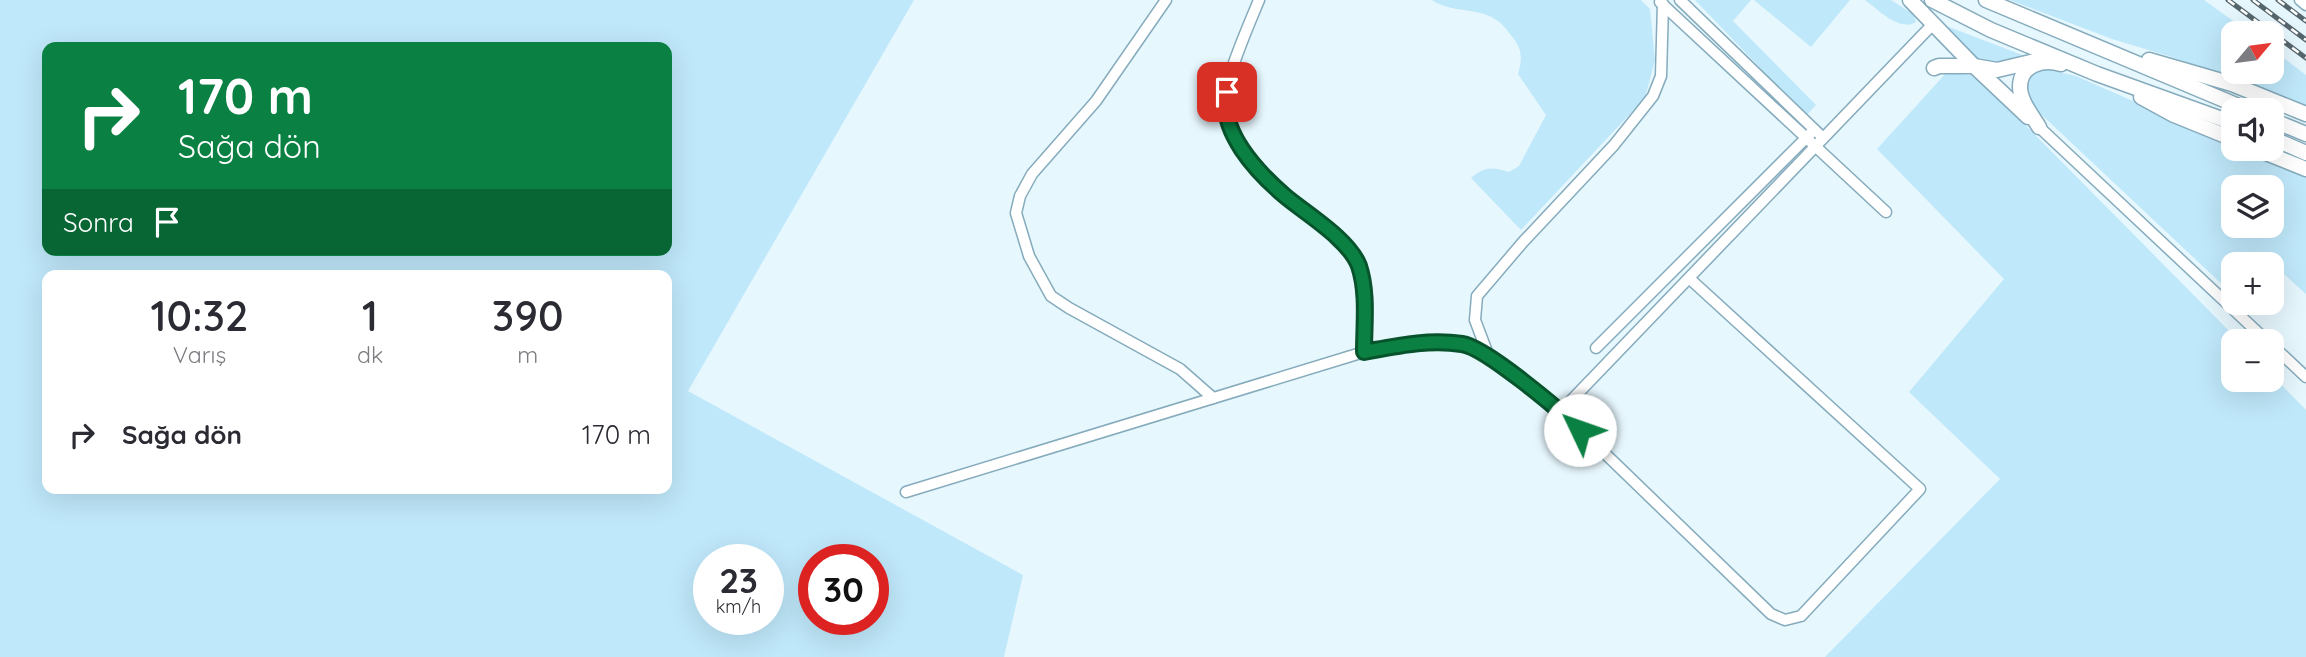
<!DOCTYPE html>
<html lang="tr">
<head>
<meta charset="utf-8">
<style>
	body { margin:0; font-family:Quicksand,sans-serif; background:#f2f2f3; color:#2b2b33; height:100vh; display:flex; flex-direction:column; font-size:26px; white-space:nowrap }
	* { box-sizing:border-box; margin:0 }
	p { font-size:23px; color:#7c7c81 }
	.icon { flex:none; width:38px; height:38px; fill:none; stroke:currentColor; stroke-width:2; stroke-linecap:round; stroke-linejoin:round }
	.map { position:relative; flex:1; overflow:hidden }
	.panel { position:absolute; left:42px; top:270px; width:630px; height:224px; display:flex; flex-direction:column; background:#fff; border-radius:14px; box-shadow:0 7px 28px #0002 }
	.panel>* { flex:none }
	.top-card { position:absolute; left:42px; top:42px; width:630px; height:214px; border-radius:14px; box-shadow:0 7px 28px #0002; background:#0b8043; color:#fff; overflow:hidden }
	.needle { width:46px; rotate:61deg }
	.controls { position:absolute; left:2221px; top:21px; display:grid; gap:14px }
	.controls a { display:grid; place-items:center; width:63px; height:63px; border-radius:14px; background:#fff; box-shadow:0 7px 28px #0002; font-size:35px }
	.speed { position:absolute; left:693px; top:544px; display:flex; gap:14px; font-size:35px; font-weight:700; text-align:center }
	.speed>* { display:grid; place-content:center; width:91px; height:91px; border-radius:50%; background:#fff; box-shadow:0 7px 28px #0002; line-height:1 }
	.speed small { font-size:18px; font-weight:400 }
	.speed .limit { border:10px solid #d22; background:#fff; color:#111 }
	.pin { position:absolute; display:grid; place-items:center; width:60px; height:60px; color:#fff; margin:-30px; border-radius:14px; box-shadow:0 4px 10px #0006 }
	.me { position:absolute; width:77px; margin:-38px; rotate:312deg; stroke-linejoin:round; filter:drop-shadow(0 0 5px #0008) }
	.turn { display:flex; align-items:center; gap:24px; height:147px; padding:0 21px; font-size:32px }
	.turn .icon { width:91px; height:91px; stroke-width:2.5 }
	.turn b { display:block; font-size:49px; line-height:60px }
	.then { display:flex; align-items:center; height:66px; padding:0 21px; background:#0003; gap:14px; font-size:26px }
	.eta { display:flex; justify-content:space-evenly; align-items:center; height:119px; text-align:center }
	.eta b { font-size:42px; font-weight:600; line-height:49px }
	ul { padding:0; list-style:none }
	li { display:flex; align-items:center; gap:21px; height:91px; padding:0 21px }
	li div { flex:1 }
	li b { display:block; font-size:26px }
	li em { font-style:normal }
	.map>svg:first-child { display:block }
</style>
</head>
<body>
<div class="map">
<svg width="2306" height="657" viewBox="0 0 2306 657">
	<rect width="100%" height="100%" fill="#e7f7fe"/>
	<g fill="#bfe8fa" fill-rule="evenodd">
		<path d="M0 0H914L688 391 1023 575 1004 657H0ZM667 47V250H47V47ZM47 275H667V488H47ZM768 560V620H709V560ZM873 560V620H814V560Z"/>
		<path d="M1432 0H1641L1650 9 1655 60 1645 98 1521 230 1471 178C1485 166 1492 167 1509 172L1519 166 1546 115 1518 74C1523 57 1522 48 1510 34 1507 30 1503 25 1499 22 1480 6 1451 14 1432 0Z"/>
		<polygon points="1695,0 1751,0 1733,21 1816,105 1806,116"/>
		<polygon points="1754,0 1850,0 1811,47"/>
		<path d="M1865 0H1891L1913 14 1916 22C1899 32 1879 10 1865 0Z"/>
		<polygon points="2010,0 2204,0 2250,33 2233,33 2233,72 2272,72 2272,49 2306,75 2306,110 2172,57 2112,39"/>
		<path d="M1949 27 2025 56V58C2017 60 2007 64 1998 66 1979 68 1961 41 1949 29Z"/>
		<path d="M2046 69 2076 76 2233 145V149H2242L2306 176V294L2277 268 2272 274V264H2233V280L2226 288 2029 103C2026 86 2025 73 2046 69ZM2233 187H2272V226H2233Z"/>
		<polygon points="1947,72 1977,76 2239,341 2233,341 2233,380 2272,380 2272,375 2306,410 2306,657 1825,657 2000,479 1909,392 2004,279 1877,149"/>
	</g>
	<g fill="none" stroke-linecap="round" stroke-linejoin="round">
		<g stroke="#85abbc" stroke-width="13">
			<g id="minor">
				<polyline points="1166,0 1096,101 1032,174 1020,196 1016,213 1029,256 1051,296 1069,308 1180,369 1213,398"/>
				<path d="M1259 0C1250 22 1222 85 1224 106 1227 137 1263 179 1286 197 1311 217 1341 234 1357 262 1368 283 1365 328 1364 352"/>
				<polyline points="1680,0 1819,134"/>
				<polyline points="2300,0 2306,5"/>
				<polyline points="1660,2 1886,212"/>
				<polyline points="2039,127 2267,341"/>
				<polyline points="2272,345 2306,377"/>
				<polyline points="1596,348 1814,130"/>
				<polyline points="1489,357 1475,320 1477,296 1523,242 1614,145 1653,96 1661,76 1663,4"/>
				<polyline points="1561,411 1933,24"/>
				<polyline points="906,492 1364,352 1417,342 1465,344 1489,357 1561,411 1771,614 1785,620 1801,616 1920,489 1690,279"/>
			</g>
		</g>
		<g stroke="#85abbc" stroke-width="17">
			<g id="major">
				<polyline points="1910,0 1974,66 2028,117"/>
				<polyline points="1932,0 1991,30 2097,74 2233,123"/>
				<polyline points="1986,0 2248,110"/>
				<polyline points="2149,60 2232,84 2306,114"/>
				<polyline points="1934,68 1939,66 1974,66 1997,70 2039,60"/>
				<polyline points="2141,97 2174,115 2233,139"/>
				<polyline points="2272,120 2306,134"/>
				<path d="M2039 127C2032 115 2020 101 2020 87 2020 64 2044 59 2061 64"/>
				<polyline points="2272,138 2306,153"/>
				<polyline points="2256,149 2306,169"/>
			</g>
		</g>
		<use href="#minor" stroke="#fff" stroke-width="10"/>
		<use href="#major" stroke="#fff" stroke-width="14"/>
		<g stroke="#56666d" stroke-width="5">
			<g id="rail">
				<polyline points="2228,0 2306,58"/>
				<polyline points="2253,0 2306,40"/>
				<polyline points="2278,0 2306,21"/>
			</g>
		</g>
		<use href="#rail" stroke="#fff" stroke-width="2.5" stroke-dasharray="8" stroke-linecap="butt"/>
	</g>
	<g fill="none" stroke-linecap="round" stroke-linejoin="round">
		<g stroke="#07532c" stroke-width="18">
			<path id="route" d="M1227 92C1218 131 1257 172 1285 196 1305 213 1349 239 1359 266 1368 293 1364 324 1364 352 1397 346 1428 339 1462 344 1485 347 1561 411 1580 430"/>
		</g>
		<use href="#route" stroke="#0b8043" stroke-width="12"/>
	</g>
</svg>
<div class="controls">
<a><svg class="needle" viewBox="-14 -14 28 28"><path d="M0-13l5 13h-10z" fill="#e53935"/><path d="M0 13l5-13h-10z" fill="#7c7c81"/></svg></a>
<a><svg class="icon" aria-label="sound" viewBox="0 0 24 24"><path d="M4 9h4l5-4v14l-5-4H4zM17 9q2 3 0 6"/></svg></a>
<a><svg class="icon" aria-label="layers" viewBox="0 0 24 24"><path d="M12 4l9 5-9 5-9-5zM3 14l9 5 9-5"/></svg></a>
<a>+</a>
<a>−</a>
</div>
<div class="speed"><div>23<small>km/h</small></div><div class="limit">30</div></div>
<div class="pin" style="left:1227px;top:92px;background:#d93025"><svg class="icon" aria-label="arrive" viewBox="0 0 24 24"><path d="M6 21V4h12l-3 4 3 4H6"/></svg></div>
<svg class="me" style="left:1580px;top:430px" viewBox="-20 -20 40 40"><circle r="19" fill="#fff"/><path d="M0-13L10 11 0 6-10 11z" fill="#0b8043"/></svg>
<div class="top-card">
<div class="turn"><svg class="icon" aria-label="right" viewBox="0 0 24 24"><path d="M7 20v-9h11M14 6l5 5-5 5"/></svg><div><b>170 m</b>Sağa dön</div></div>
<div class="then">Sonra<svg class="icon" aria-label="arrive" viewBox="0 0 24 24"><path d="M6 21V4h12l-3 4 3 4H6"/></svg></div>
</div>
<section class="panel">
<div class="eta">
<div><b>10:32</b><p>Varış</p></div>
<div><b>1</b><p>dk</p></div>
<div><b>390</b><p>m</p></div>
</div>
<ul>
<li><svg class="icon" aria-label="right" viewBox="0 0 24 24"><path d="M7 20v-9h11M14 6l5 5-5 5"/></svg><div><b>Sağa dön</b></div><em>170 m</em></li>
</ul>
</section>
</div>
</body>
</html>
